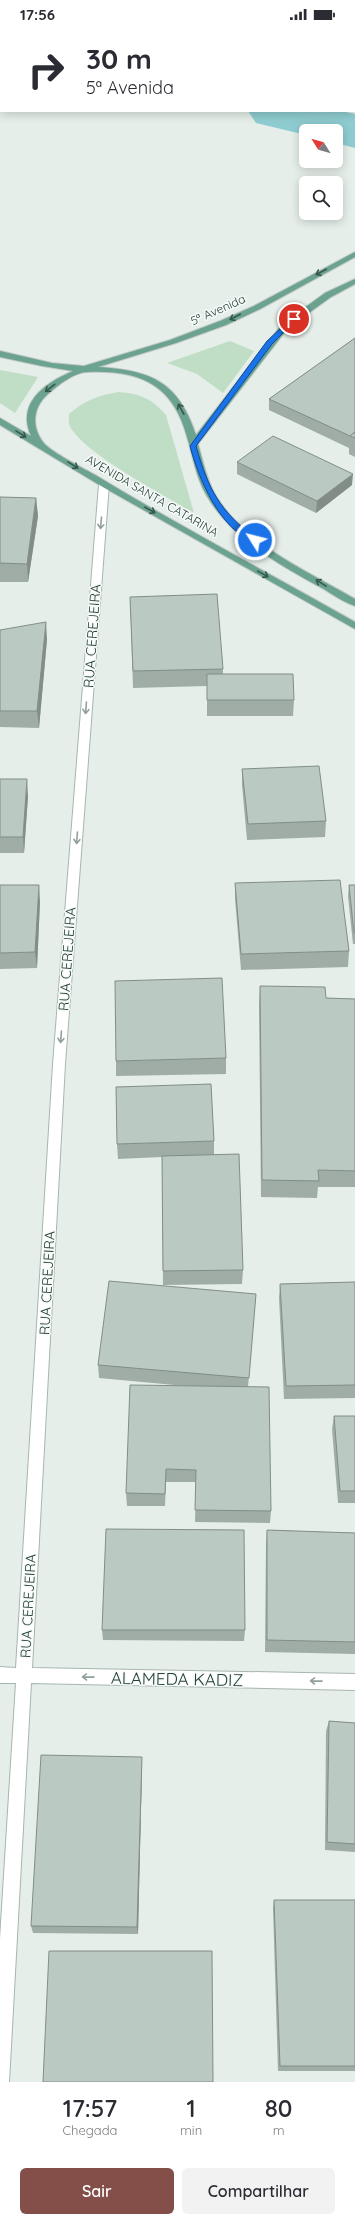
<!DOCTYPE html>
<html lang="pt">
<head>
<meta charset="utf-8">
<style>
	body { margin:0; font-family:Quicksand,sans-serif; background:#f2f2f3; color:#2b2b33; height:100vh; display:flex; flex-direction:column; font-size:15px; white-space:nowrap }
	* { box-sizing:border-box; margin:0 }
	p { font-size:13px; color:#7c7c81 }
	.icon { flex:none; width:22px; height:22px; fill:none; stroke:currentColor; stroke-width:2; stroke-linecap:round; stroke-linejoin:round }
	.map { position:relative; height:2054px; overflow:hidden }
	.details { display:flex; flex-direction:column; background:#fff; flex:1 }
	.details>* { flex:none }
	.guide { position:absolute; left:0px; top:0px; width:355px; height:84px; box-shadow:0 2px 10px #0003; background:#fff; color:#2b2b33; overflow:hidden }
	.needle { width:26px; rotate:307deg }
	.buttons { position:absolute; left:299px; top:96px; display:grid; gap:8px }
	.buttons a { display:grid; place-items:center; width:44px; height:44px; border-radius:6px; background:#fff; box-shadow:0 2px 10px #0003; font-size:20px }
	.pin { position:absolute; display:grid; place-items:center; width:34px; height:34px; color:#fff; margin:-17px; border:2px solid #fff; border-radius:50%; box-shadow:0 1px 4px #0007 }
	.me { position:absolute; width:44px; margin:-22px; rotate:306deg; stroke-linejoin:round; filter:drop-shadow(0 0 3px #0008) }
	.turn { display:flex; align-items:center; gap:14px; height:84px; padding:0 20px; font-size:18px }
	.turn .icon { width:52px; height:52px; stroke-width:2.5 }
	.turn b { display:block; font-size:28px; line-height:34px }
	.eta { display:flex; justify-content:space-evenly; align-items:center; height:68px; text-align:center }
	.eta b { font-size:24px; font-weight:600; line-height:28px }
	.cta { display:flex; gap:8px; margin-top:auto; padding:8px 20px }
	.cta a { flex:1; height:46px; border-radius:6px; background:#834f48; color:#fff; font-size:16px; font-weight:600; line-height:46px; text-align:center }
	.cta a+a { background:#f2f2f3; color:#2b2b33 }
	.status { display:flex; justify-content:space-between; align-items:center; height:28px; padding:0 20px; background:#fff; direction:ltr }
	.status svg { height:11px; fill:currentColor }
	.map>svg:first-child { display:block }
</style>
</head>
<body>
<div class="status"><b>17:56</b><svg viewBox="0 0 49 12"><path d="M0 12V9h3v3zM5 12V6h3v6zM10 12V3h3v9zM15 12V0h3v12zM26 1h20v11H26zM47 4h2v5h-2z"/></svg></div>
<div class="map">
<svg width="355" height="2054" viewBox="0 0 355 2054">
	<rect width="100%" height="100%" fill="#e5eee9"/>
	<g fill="#bfdec5">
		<polygon points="230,313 254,323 223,365 197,346 167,335"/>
		<polygon points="0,342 38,349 15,385 0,375"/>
		<path d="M119 364C141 366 151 370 166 387L194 485C164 467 87 427 71 400 68 397 69 390 69 386 85 372 99 367 119 364Z"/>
	</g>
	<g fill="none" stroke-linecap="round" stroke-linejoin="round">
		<g fill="#8fccd1" fill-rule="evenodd">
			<polygon points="278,0 286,0 287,1 279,1"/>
			<rect x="354" y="57" width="1" height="6"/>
		</g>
		<polygon fill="#8fccd1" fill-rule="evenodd" points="248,83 341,83 355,86 355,120 336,115 336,103 306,103 306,107 256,95"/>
		<g stroke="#a7b6b0" stroke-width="2">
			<polygon id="minor" points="104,453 109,456 65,1036 32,1640 355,1646 355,1662 31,1655 9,2054 0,2054 0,1911 16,1655 0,1655 0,1639 16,1640 53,1036 99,456"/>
		</g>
		<g stroke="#c2cac7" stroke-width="2">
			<g id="primary">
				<rect x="0" y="37" width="1" height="4"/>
				<path d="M355 224V229L260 281 226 297 176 315 98 339C152 342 179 355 196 407L282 296 325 265 355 251V256L331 269 288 300 198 416C203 434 207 453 216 468 246 517 307 543 355 571V578C343 574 332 566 322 560 280 537 232 511 207 468 196 450 193 428 187 409 173 357 141 342 88 344 75 344 58 357 48 366 33 379 31 398 43 414 50 424 85 441 97 448 181 499 269 545 355 594V601L101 458 0 397V390L31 408C16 375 45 355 73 343L42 338 0 329V323L52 335 84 338 170 312 220 293 254 278Z"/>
			</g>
		</g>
		<use href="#minor" fill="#fff" fill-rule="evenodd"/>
		<use href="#primary" fill="#6ba290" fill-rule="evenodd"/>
	</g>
	<g fill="#a0ada7">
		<polygon points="355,310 355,429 349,426 349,420 269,382 269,371"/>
		<polygon points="237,434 352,457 316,485 237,446"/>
		<polygon points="0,469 36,470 38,488 28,554 0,554"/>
		<polygon points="130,569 223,641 223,646 294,672 293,688 207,688 207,658 133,660"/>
		<polygon points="0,602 47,611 39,700 0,699"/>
		<polygon points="242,741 326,793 325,809 247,812 242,757"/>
		<polygon points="0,751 28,768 24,825 0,825"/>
		<polygon points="235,855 349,923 348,939 241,942 235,871"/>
		<polygon points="0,857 40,873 37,940 0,941"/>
		<polygon points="349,857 355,857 355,916 353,916 348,868"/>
		<polygon points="260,958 326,970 355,971 355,1159 318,1159 317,1170 261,1169 259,976"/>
		<polygon points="226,1030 226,1046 116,1048 116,1033"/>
		<polygon points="214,1113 214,1127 243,1242 242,1256 163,1257 162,1129 118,1131 117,1116"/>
		<polygon points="355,1254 355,1370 284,1371 279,1270 280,1256"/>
		<polygon points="256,1266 248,1359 271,1483 270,1495 195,1494 196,1454 166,1454 165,1478 127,1478 126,1465 185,1358 99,1350 98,1337"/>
		<polygon points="334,1388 355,1388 355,1475 338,1475 332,1401"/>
		<polygon points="267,1502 355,1505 355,1626 265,1624 266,1515"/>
		<polygon points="102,1602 245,1602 244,1613 103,1612"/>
		<polygon points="329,1693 355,1695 355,1824 325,1822 326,1703"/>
		<polygon points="142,1738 138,1906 33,1905 31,1898"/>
		<polygon points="274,1872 355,1872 355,2043 278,2043 273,1880"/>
	</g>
	<g fill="#828d88">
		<polygon points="353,446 352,457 316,485 317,473"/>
		<polygon points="36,470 38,488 28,554 27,536"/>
		<polygon points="46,594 47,611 39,700 37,683"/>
		<polygon points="27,751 28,768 24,825 23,809"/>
		<polygon points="39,857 40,873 37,940 35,924"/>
		<polygon points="142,1729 142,1738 138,1906 137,1899"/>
	</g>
	<g fill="#bac9c2" stroke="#828d88">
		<polygon points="355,310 355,404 350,408 269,371"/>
		<polygon points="355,404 355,410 350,408"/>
		<polygon points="273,408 353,446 317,473 237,434"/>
		<polygon points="0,469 36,470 27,536 0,535"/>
		<polygon points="217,566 223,641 133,643 130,569"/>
		<polygon points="46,594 37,683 0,683 0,602"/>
		<polygon points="207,646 293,646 294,672 207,672"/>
		<polygon points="319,738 326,793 248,796 242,741"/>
		<polygon points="0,751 27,751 23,809 0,809"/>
		<polygon points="340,852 349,923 241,926 235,855"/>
		<polygon points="0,857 39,857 35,924 0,925"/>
		<polygon points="349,857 355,857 355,905 354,905"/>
		<polygon points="222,950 226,1030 116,1033 115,953"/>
		<polygon points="260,958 325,959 326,970 355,971 355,1143 318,1142 319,1153 262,1152"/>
		<polygon points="211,1056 214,1113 117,1116 116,1059"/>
		<polygon points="239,1126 243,1242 163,1243 162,1128"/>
		<polygon points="109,1253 256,1266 249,1350 98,1337"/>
		<polygon points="355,1254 355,1357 286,1358 280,1256"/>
		<polygon points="130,1357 269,1359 271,1483 195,1482 196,1442 166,1441 165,1466 126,1465"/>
		<polygon points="334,1388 355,1388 355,1463 340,1463"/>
		<polygon points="106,1501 244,1502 245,1602 102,1602"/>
		<polygon points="267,1502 355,1505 355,1614 267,1612"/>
		<polygon points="329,1693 355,1695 355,1816 327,1814"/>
		<polygon points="41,1727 142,1729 137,1899 31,1898"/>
		<polygon points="274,1872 355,1872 355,2038 280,2038"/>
		<polygon points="49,1923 212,1923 213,2054 43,2054"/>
	</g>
	<defs><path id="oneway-shaft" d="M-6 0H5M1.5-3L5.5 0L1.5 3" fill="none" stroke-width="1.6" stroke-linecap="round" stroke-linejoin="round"/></defs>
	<g stroke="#36584c">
		<use href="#oneway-shaft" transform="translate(321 244) rotate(152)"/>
		<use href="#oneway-shaft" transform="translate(235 289) rotate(153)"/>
		<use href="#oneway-shaft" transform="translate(50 360) rotate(142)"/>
		<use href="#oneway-shaft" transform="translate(181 381) rotate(-119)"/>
		<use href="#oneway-shaft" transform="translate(21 406) rotate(32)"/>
		<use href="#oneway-shaft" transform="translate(73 437) rotate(31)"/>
		<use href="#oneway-shaft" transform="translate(150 482) rotate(29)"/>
		<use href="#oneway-shaft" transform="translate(263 546) rotate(29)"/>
		<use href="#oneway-shaft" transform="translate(321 555) rotate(-149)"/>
	</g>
	<g stroke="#92a09a">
		<use href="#oneway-shaft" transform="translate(101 495) rotate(95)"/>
		<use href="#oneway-shaft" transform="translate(86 680) rotate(94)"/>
		<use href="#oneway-shaft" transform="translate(77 810) rotate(94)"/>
		<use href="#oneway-shaft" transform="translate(61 1009) rotate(94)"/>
		<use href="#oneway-shaft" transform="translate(88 1649) rotate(-179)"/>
		<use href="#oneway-shaft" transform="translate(316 1653) rotate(-179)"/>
	</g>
	<path fill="#1a73e8" stroke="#114b97" d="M292 290 297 291 272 316 196 418C208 461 220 484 257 511V514H255C220 503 198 449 190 418L267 313Z"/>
	<g text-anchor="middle" stroke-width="3" stroke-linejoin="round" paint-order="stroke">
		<g font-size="12" fill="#244036" stroke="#f6faf8">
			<text transform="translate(218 282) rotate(-24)" y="4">5ª Avenida</text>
			<text transform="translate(152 468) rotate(30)" y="4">AVENIDA SANTA CATARINA</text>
		</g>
		<g font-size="14" fill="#244036" stroke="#f6faf8">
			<text transform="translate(92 608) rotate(-86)" y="5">RUA CEREJEIRA</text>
			<text transform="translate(67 931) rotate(-86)" y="5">RUA CEREJEIRA</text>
			<text transform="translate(47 1255) rotate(-87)" y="5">RUA CEREJEIRA</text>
			<text transform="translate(28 1578) rotate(-87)" y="5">RUA CEREJEIRA</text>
		</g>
		<g font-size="17" fill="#244036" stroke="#f6faf8">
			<text transform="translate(177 1651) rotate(1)" y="6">ALAMEDA KADIZ</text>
		</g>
	</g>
</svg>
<div class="buttons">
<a><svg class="needle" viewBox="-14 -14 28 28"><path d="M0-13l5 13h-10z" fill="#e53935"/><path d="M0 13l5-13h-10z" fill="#7c7c81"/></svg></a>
<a><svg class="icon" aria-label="search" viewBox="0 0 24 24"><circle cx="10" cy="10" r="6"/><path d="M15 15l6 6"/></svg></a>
</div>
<div class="pin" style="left:294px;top:291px;background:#d93025"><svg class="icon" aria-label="arrive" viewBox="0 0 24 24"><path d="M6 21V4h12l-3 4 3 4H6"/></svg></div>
<svg class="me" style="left:255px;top:512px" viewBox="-20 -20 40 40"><circle r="17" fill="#1a73e8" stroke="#fff" stroke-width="3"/><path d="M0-11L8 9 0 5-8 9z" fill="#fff"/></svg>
<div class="guide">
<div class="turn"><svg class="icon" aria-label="right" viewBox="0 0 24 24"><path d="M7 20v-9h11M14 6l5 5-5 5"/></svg><div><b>30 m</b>5ª Avenida</div></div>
</div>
</div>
<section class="details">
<div class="eta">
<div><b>17:57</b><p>Chegada</p></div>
<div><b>1</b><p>min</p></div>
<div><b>80</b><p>m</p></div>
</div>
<div class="cta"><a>Sair</a><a>Compartilhar</a></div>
</section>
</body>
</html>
